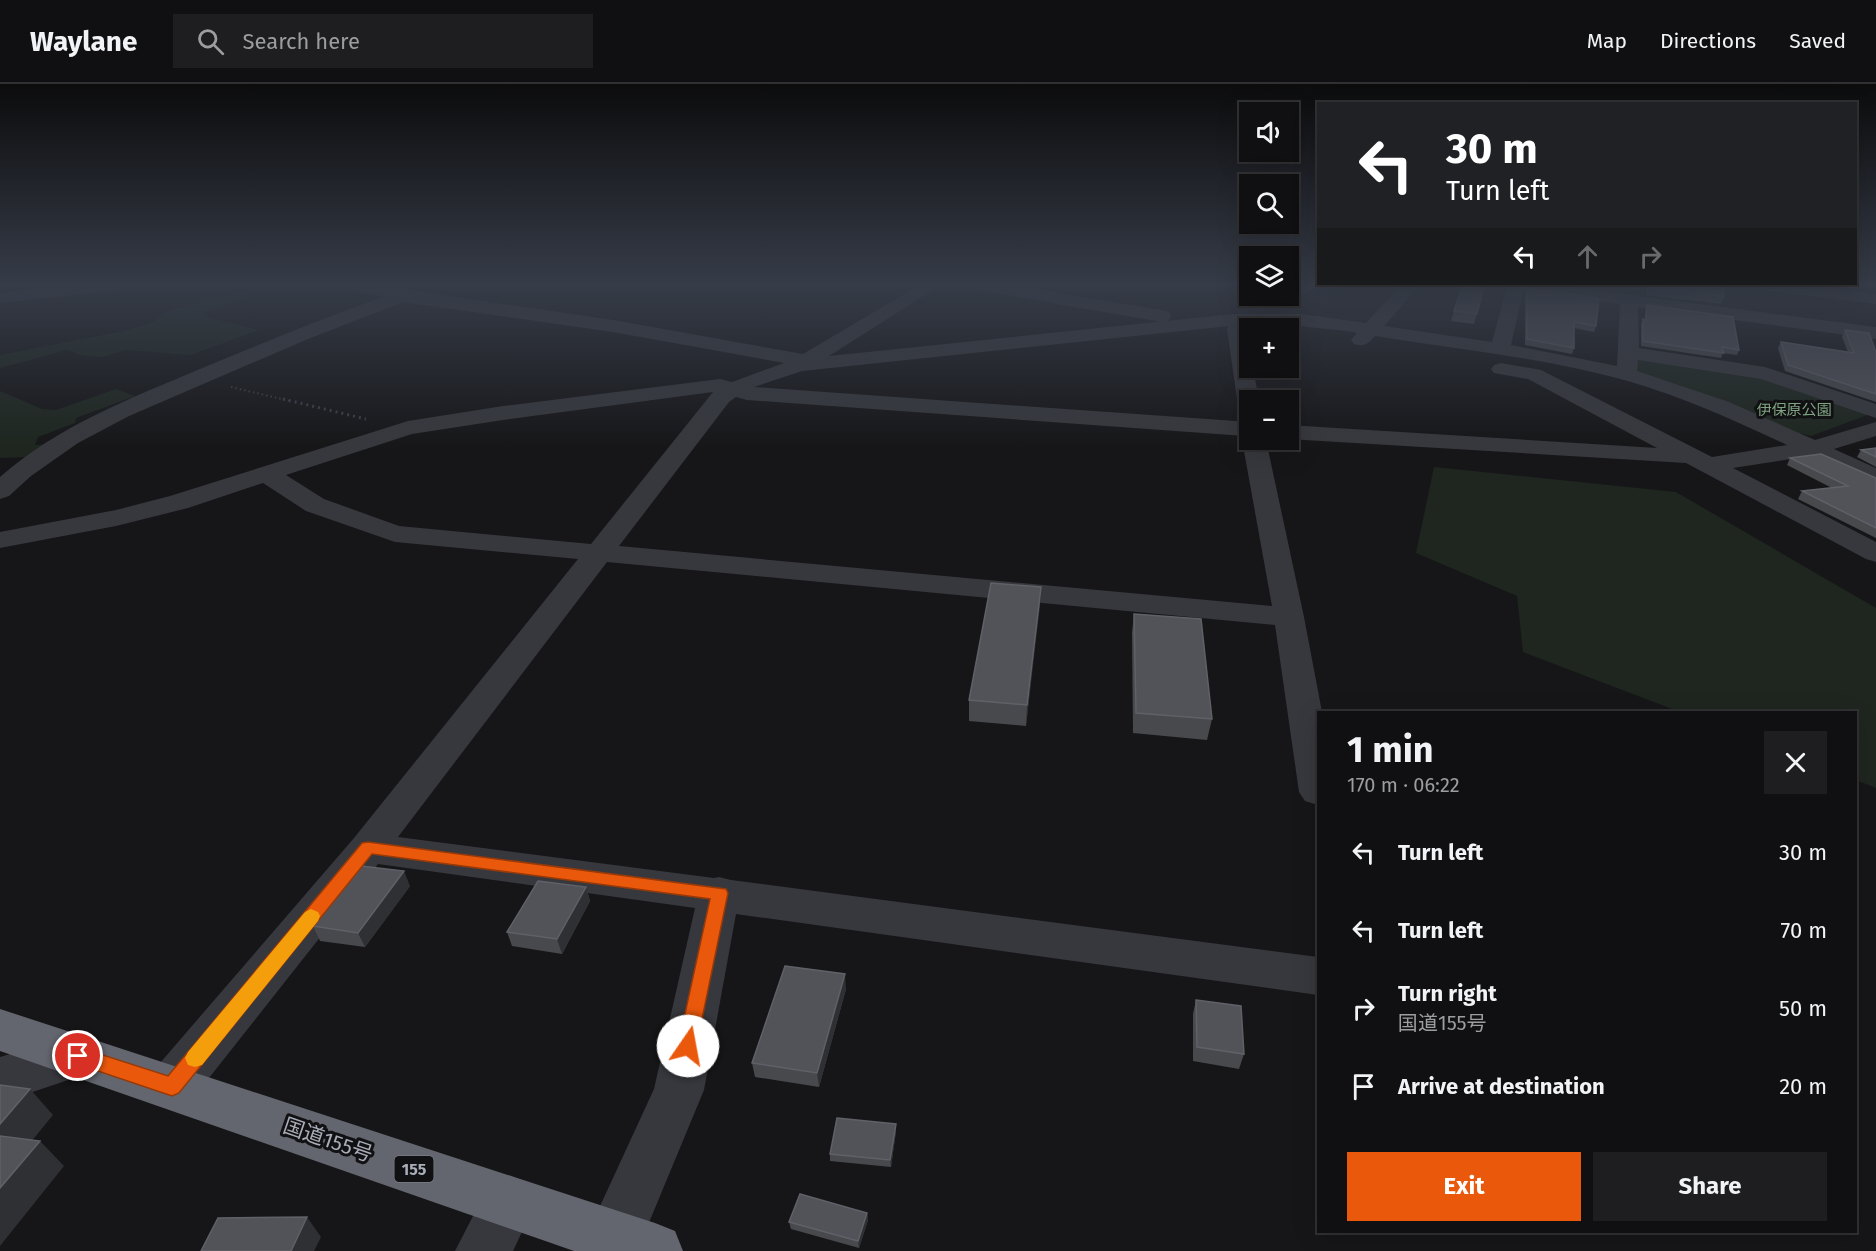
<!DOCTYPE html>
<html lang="en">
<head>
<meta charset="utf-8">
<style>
	body { margin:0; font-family:"Fira Sans","Noto Sans JP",sans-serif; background:#1e1e20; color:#f1f3f6; height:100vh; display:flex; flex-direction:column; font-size:22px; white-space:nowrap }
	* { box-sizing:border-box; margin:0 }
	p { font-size:20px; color:#9c9d9f }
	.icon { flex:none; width:33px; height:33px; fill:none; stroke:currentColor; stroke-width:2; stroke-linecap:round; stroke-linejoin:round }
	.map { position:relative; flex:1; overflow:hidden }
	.details { position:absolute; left:1317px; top:627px; width:540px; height:522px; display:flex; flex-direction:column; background:#101012; border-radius:0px; box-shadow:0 6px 24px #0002,0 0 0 2px #303032 }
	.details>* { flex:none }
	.guide { position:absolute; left:1317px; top:18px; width:540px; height:183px; border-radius:0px; box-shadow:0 6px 24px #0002,0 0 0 2px #303032; background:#202124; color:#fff; overflow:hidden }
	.controls { position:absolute; left:1239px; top:18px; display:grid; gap:12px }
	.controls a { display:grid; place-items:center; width:60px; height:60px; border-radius:0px; background:#101012; box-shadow:0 6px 24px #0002,0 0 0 2px #303032; font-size:30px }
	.pin { position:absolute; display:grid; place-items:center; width:51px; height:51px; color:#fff; margin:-26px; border:3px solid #fff; border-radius:50%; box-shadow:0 2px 6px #0007 }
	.me { position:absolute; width:66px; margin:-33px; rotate:12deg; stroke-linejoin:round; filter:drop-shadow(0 0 4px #0008) }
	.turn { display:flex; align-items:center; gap:21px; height:126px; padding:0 30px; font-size:27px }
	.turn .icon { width:78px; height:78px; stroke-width:2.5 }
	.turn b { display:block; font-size:42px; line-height:51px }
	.lanes { display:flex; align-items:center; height:57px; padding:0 30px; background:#0003; justify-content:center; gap:30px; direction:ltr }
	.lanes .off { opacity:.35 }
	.round { display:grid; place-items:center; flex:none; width:63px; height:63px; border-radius:0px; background:#1e1e20 }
	.head { display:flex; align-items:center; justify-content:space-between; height:102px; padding:0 30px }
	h1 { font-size:36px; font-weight:700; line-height:45px }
	.button { display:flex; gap:12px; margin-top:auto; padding:12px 30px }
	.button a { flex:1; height:69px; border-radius:0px; background:#ea580c; color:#fff; font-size:24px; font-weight:700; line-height:69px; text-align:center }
	.button a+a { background:#1e1e20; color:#f1f3f6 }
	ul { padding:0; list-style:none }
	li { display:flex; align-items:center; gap:18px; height:78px; padding:0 30px }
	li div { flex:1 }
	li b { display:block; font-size:22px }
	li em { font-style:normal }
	header { display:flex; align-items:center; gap:36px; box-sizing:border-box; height:84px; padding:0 30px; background:#101012; border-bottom:2px solid #303032 }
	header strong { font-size:28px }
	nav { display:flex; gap:33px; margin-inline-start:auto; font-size:21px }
	.search { width:420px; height:54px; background:#1e1e20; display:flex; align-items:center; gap:15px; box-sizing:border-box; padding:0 21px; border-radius:0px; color:#9c9d9f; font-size:22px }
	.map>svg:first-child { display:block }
</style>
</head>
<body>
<header>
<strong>Waylane</strong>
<div class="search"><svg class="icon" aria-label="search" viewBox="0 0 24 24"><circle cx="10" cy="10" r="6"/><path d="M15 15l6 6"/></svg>Search here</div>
<nav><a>Map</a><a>Directions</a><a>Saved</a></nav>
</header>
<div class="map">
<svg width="1876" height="1167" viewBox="0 0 1876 1167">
	<rect width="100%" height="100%" fill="#161618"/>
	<g fill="#1e261f">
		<polygon points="241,208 249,212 204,228 206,233 259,246 191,271 126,266 102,273 80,271 67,266 0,284 0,271 124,247 154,238 163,228"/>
		<polygon points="1633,274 1757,291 1870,330 1811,352 1790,347 1690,305 1633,287"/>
		<polygon points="116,305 135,312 76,334 75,339 38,353 35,361 47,360 29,373 0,374 0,307 42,325 56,326"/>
		<polygon points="1434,383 1676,408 1876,524 1876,704 1856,696 1856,628 1680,628 1523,568 1517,512 1416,469"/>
	</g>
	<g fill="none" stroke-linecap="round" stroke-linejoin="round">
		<polyline stroke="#3d3f44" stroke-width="2" stroke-dasharray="1.5 3" stroke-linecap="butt" points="231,303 290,317"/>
		<polyline stroke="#3d3f44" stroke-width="3" stroke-dasharray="2 4" stroke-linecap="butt" points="283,315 366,335"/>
		<g fill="#37383d" fill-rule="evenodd">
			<polygon points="64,202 122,202 119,206 113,207 0,219 0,209"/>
			<path d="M350 202H381L613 236 803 270 918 202H939L829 272 1234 230H1302L1366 239 1400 202H1419L1384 242 1492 258 1507 202H1562L1876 243V255L1638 223 1639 264 1765 283 1876 320V334L1761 295 1638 276 1637 287 1729 318 1815 356 1876 338V352L1834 365 1876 384V402L1810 372 1733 384 1876 458V478L1866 475 1686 379 1288 355V341L1657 364 1528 295 1494 289 1491 285 1494 281 1501 279 1541 286 1712 373 1787 361C1736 337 1685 314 1631 298 1548 274 1460 266 1375 252 1368 260 1365 263 1354 260L1351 256 1357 249 1347 247 1279 240 1244 241 1250 261V284H1253L1259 316H1250V335L1242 333 1239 328 1227 245 1229 242 802 287 754 303 1250 338V356H1266L1304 533 1322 628H1318V721L1305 717 1299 708 1275 541 607 478 398 753 714 794 719 793 731 796 1318 873V911L736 830 704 1006 643 1153 640 1167H584L595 1133 654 1005 695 824 378 780 190 1018 172 1025 154 1018 147 1002 154 986 354 754 578 475 395 458 306 427 263 399 188 424 116 442 0 464V448L116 426 170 412 408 337 503 322 720 295 732 298 784 279 613 248 403 218 308 255 129 332 78 359 31 392 9 412 0 415V393C58 342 129 315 200 285 260 260 321 235 383 213L353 206ZM1523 207 1620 220 1617 282 1511 261ZM713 308 591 460 399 442 324 415 286 391 412 350 503 336ZM736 313 747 316 1245 352 1242 356 1272 522 619 462 729 318Z"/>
			<polygon points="974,202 1014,202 1162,226 1169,228 1171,232 1169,236 1162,238 983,207 977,206"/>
			<path d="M1288 202H1315C1308 212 1300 211 1288 210Z"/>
			<polygon points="1761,202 1812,202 1876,210 1876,220 1770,207 1764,206"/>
			<polygon points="78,950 95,957 102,972 95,987 0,1019 0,973"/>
			<polygon points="509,1091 528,1099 536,1118 513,1167 455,1167 490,1099"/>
		</g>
		<polygon fill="#63666e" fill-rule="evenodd" points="0,925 655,1139 675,1147 683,1167 574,1167 0,967"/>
	</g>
	<g fill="#47494d">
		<polygon points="1462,202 1484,202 1474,240 1451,237"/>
		<polygon points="1647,202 1723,202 1724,213 1721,220 1646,211"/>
		<polygon points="1527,204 1596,242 1594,248 1574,244 1574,264 1572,270 1525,261 1525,210"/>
		<polygon points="1647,221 1739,266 1737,271 1723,269 1721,274 1641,262 1641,240 1643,235 1645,235 1645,226"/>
		<polygon points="1845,246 1876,268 1876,318 1785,287 1778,264 1781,258 1848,268 1842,253"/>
		<polygon points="1876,364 1876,383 1857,373 1861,366"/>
		<polygon points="1790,374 1876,394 1876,454 1798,415 1802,407 1832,404 1787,381"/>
		<polygon points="1041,503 1026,642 969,637 969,616"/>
		<polygon points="1134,530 1212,635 1207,656 1133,649 1132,549"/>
		<polygon points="410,802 365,863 320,857 313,842"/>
		<polygon points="586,803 590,817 562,870 512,862 507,848"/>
		<polygon points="846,905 819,1003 755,993 752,979"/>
		<polygon points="1196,916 1244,970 1239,985 1193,977 1193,930"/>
		<polygon points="896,1047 891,1083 830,1077 830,1070"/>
		<polygon points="867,1129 868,1136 859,1164 791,1145 789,1138"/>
	</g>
	<g fill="#2f3033">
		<polygon points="1041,503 1040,522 1026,642 1027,621"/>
		<polygon points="404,787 410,802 365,863 358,849"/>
		<polygon points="586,803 590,817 562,870 557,855"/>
		<polygon points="845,890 846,905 819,1003 817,989"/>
		<polygon points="30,1005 53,1031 16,1076 0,1060 0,1040"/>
		<polygon points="896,1040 896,1047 891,1083 890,1076"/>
		<polygon points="40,1057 64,1082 0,1162 0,1104"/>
		<polygon points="867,1129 868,1136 859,1164 858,1157"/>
		<polygon points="307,1133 321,1153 314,1167 291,1167"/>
	</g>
	<g fill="#525359" stroke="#5f6168" stroke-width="1.5">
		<polygon points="1462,202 1484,202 1477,230 1454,227"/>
		<polygon points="1649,202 1723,202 1724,213 1649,203"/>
		<polygon points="1527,204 1599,214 1596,242 1574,238 1574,264 1527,255"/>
		<polygon points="1647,221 1733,233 1739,266 1722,263 1724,269 1643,257 1643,235 1646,236"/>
		<polygon points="1845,246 1869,249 1876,268 1876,310 1788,281 1781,258 1854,269"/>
		<polygon points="1876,364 1876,373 1861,366"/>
		<polygon points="1821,370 1876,394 1876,444 1802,407 1848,402 1790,374"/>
		<polygon points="991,499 1041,503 1027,621 969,616"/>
		<polygon points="1134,530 1201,535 1212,635 1136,629"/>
		<polygon points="361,782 404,787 358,849 313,842"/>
		<polygon points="538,797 586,803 557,855 507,848"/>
		<polygon points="785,882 845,890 817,989 752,979"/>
		<polygon points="1196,916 1241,922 1244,970 1197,963"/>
		<polygon points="0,1001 30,1005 0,1040"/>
		<polygon points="837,1034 896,1040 890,1076 830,1070"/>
		<polygon points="0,1052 40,1057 0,1104"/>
		<polygon points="800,1110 867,1129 858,1157 789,1138"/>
		<polygon points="307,1133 291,1167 201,1167 218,1134"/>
	</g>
	<linearGradient id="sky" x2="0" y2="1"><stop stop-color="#0c0c0d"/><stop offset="0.55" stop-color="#363c48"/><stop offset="1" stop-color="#363c48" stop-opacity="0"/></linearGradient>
	<rect width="1876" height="365" fill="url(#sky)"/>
	<polygon fill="#ea580c" stroke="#983908" stroke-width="1.5" points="368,758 726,805 728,809 695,969 688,971 681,969 678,962 710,815 372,770 179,1009 172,1012 71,978 68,972 71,966 78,963 168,992 362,759"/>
	<polygon fill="#f59e0b" points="311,825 318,828 320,832 318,837 202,981 195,983 188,981 185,974 188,968 305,828"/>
	<g text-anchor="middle" stroke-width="6" stroke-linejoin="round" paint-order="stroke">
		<g font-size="15" fill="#7fa381" stroke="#111113">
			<text x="1794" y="331">伊保原公園</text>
		</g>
		<rect fill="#111113" stroke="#7b7e86" stroke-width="1.5" x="394.5" y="1072" width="39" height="26" rx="4.5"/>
		<g font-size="16" font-weight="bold" fill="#a8adb8">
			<text x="414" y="1091">155</text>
		</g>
		<g font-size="21" fill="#a8adb8" stroke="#111113">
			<text transform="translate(328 1056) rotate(19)" y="7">国道155号</text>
		</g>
	</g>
</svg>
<div class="controls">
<a><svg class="icon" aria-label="sound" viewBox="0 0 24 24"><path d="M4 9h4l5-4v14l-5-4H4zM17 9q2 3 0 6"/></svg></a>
<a><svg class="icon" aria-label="search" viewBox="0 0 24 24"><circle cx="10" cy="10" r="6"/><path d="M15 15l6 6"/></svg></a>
<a><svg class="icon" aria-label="layers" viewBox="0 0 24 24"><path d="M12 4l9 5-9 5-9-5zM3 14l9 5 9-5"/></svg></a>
<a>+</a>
<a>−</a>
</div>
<div class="pin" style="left:78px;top:972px;background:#d93025"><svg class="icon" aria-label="arrive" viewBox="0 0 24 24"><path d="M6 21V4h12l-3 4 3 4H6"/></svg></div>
<svg class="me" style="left:688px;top:962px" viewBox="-20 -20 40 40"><circle r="19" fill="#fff"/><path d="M0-13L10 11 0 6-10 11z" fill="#ea580c"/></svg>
<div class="guide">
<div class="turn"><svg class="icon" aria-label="left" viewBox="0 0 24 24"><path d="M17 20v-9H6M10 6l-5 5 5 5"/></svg><div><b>30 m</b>Turn left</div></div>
<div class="lanes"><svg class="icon" aria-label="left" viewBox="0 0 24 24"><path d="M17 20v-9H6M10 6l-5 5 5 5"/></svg><svg class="icon off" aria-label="ahead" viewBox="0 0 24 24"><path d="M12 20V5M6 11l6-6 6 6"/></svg><svg class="icon off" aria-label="right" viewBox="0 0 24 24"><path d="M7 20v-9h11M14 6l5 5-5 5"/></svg></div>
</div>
<section class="details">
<div class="head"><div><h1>1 min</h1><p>170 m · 06:22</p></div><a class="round"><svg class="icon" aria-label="close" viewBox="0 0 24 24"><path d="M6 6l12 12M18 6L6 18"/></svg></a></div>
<ul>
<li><svg class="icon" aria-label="left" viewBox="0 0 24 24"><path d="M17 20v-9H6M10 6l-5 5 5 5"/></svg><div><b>Turn left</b></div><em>30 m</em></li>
<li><svg class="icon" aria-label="left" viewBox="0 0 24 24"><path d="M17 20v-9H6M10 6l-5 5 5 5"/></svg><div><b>Turn left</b></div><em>70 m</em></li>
<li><svg class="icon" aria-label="right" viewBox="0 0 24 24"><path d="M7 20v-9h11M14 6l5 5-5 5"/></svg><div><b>Turn right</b><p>国道155号</p></div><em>50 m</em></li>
<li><svg class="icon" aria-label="arrive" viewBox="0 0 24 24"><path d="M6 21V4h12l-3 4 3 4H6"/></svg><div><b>Arrive at destination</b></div><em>20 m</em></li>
</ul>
<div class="button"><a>Exit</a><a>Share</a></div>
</section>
</div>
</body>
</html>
